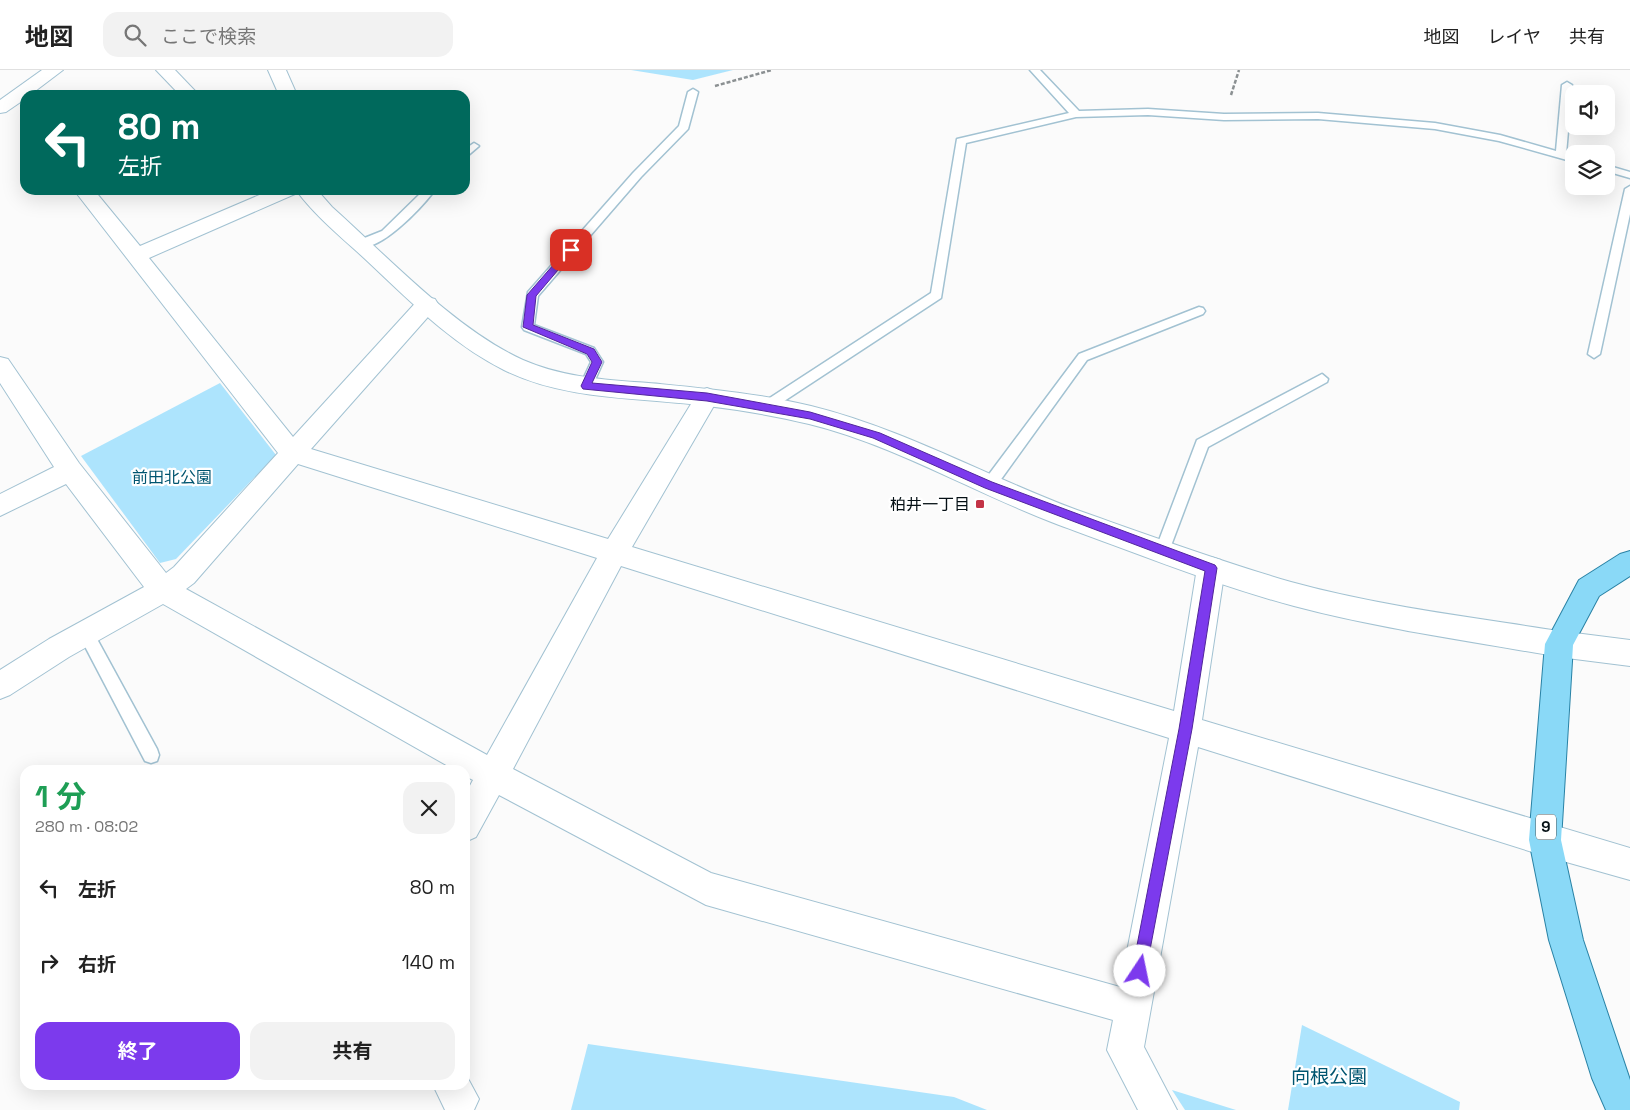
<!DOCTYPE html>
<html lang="ja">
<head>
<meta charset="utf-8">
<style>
	body { margin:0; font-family:"Space Grotesk","Noto Sans JP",sans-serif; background:#f2f2f2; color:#222; height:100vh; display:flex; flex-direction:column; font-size:19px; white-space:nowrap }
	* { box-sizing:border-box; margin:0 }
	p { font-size:16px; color:#767676 }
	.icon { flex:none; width:28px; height:28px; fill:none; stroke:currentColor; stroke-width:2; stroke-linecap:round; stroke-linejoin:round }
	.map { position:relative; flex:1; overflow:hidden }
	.details { position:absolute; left:20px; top:695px; width:450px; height:325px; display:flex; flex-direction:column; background:#fff; border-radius:15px; box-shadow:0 5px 20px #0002 }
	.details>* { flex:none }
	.guide { position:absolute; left:20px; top:20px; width:450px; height:105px; border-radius:15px; box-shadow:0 5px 20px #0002; background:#00695c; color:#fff; overflow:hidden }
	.controls { position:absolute; left:1565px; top:15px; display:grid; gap:10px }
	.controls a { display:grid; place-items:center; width:50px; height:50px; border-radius:10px; background:#fff; box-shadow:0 5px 20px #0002; font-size:25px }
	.pin { position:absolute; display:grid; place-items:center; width:42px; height:42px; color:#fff; margin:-21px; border-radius:10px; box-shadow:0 2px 8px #0006 }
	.me { position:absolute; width:55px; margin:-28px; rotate:11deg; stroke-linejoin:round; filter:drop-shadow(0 0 4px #0008) }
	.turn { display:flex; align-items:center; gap:18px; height:105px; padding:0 15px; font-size:22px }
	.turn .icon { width:65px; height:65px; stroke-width:2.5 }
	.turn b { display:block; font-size:35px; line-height:42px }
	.round { display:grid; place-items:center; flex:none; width:52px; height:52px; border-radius:15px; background:#f2f2f2 }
	.overview { display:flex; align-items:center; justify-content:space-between; height:85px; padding:0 15px }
	h1 { font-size:30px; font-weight:700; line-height:38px; color:#1e9e55 }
	.cta { display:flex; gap:10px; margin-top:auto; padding:10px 15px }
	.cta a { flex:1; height:58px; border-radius:15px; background:#7c3aed; color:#fff; font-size:20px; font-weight:700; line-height:58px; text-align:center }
	.cta a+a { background:#f2f2f2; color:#222 }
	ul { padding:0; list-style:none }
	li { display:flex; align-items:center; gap:15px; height:75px; padding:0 15px }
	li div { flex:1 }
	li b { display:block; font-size:19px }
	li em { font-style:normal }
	header { display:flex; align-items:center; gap:30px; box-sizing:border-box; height:70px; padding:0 25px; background:#fff; border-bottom:1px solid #e0e0e0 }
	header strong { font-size:24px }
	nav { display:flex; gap:28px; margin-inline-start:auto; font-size:18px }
	.search { width:350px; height:45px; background:#f2f2f2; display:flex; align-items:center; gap:12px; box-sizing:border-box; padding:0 18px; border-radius:15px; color:#767676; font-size:19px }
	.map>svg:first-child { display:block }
</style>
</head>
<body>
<header>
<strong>地図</strong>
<div class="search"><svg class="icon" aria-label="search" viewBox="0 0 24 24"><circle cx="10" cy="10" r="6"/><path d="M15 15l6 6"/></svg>ここで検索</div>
<nav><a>地図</a><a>レイヤ</a><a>共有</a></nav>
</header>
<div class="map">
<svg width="1630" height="1040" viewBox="0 0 1630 1040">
	<rect width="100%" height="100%" fill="#fbfbfb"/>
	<g fill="#ade4fd">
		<polygon points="631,0 733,0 693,10"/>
		<polygon points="220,313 276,385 176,489 160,493 81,386"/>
		<polygon points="1302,955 1460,1032 1459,1040 1288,1040"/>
		<polygon points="588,974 954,1027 987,1040 571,1040"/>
		<polygon points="1172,1020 1236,1040 1185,1040"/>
	</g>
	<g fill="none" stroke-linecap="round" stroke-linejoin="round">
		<g stroke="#a2c2d2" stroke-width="3">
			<g id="lane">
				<polygon points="1030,0 1040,0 1079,41 1148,39 1224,44 1318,43 1435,53 1500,65 1556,81 1562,15 1567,12 1572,15 1566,84 1574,86 1574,92 1499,71 1435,59 1318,49 1224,50 1148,45 1076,47 966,73 941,228 772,339 762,339 760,336 762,333 931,223 957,69 1069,43"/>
				<polygon points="693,19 698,22 688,59 641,107 538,226 534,255 594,278 603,292 591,319 581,319 580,316 591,292 586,284 524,260 522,257 528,222 633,103 679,56 688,22"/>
				<polygon points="474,73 479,76 465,88 465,79"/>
				<polygon points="1606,95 1630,102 1630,108 1606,101"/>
				<polygon points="1630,116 1630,144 1600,284 1594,288 1588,284 1625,119"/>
				<path d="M424 120H435C422 137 380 183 357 177V171L382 161Z"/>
				<polygon points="1199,237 1203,238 1205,241 1203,244 1087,290 994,419 984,419 982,415 984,411 1079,284"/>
				<polygon points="1322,304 1328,309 1327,312 1208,377 1169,481 1167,485 1162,487 1157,485 1155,481 1197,370"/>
				<polygon points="86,556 91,558 157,679 159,685 157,691 151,693 145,691 78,563 81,558"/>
			</g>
		</g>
		<g stroke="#a2c2d2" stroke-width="2">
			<g id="street">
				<polygon points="42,0 63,0 30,25 25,25 25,29 6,42 0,43 0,30"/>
				<polygon points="156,0 175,0 199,25 180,25"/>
				<path d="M74 120H94L140 176 271 120H298L295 124 149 188 293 367 419 229 427 227 435 229 438 234 435 239 311 379 608 469 699 321 707 318 715 321 719 327 632 477 1174 641 1197 498 1201 490 1211 487 1221 490 1225 498 1202 650 1630 778V810L1545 786 1198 677 1144 977 1177 1040H1138L1107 980 1113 950 706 835 499 725 476 767 465 772V725L473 710 465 706V700H455L163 534 69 587 10 625 0 629V600L49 569 144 517 66 414 0 446V424L54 397 0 313V287L8 289 79 393 166 503 174 497 278 383ZM298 394 597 488 487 685 186 519 194 513ZM621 496 1169 668 1120 917 711 803 513 699Z"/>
				<polygon points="1559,561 1630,570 1630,596 1559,587 1549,583 1545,574 1549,565"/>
				<polygon points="465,1003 479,1029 474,1040 445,1040 433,1015 465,1015"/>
			</g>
		</g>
		<g stroke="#a2c2d2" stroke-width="2">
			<g id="secondary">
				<polygon points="268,0 286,0 297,25 279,25"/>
				<path d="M296 120H317L332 137C388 187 455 259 523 290 566 309 614 310 660 314 710 319 762 324 811 336 904 359 988 407 1077 440 1148 465 1219 491 1291 512 1378 536 1470 547 1559 561L1569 565 1573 574 1569 583 1559 587C1471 571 1381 559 1294 536 1215 515 1136 483 1059 455 976 424 895 375 809 354 776 346 741 340 707 336 639 327 567 331 504 300 450 273 408 229 364 188 341 167 315 146 296 120Z"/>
			</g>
		</g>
		<g stroke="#2982a5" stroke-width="2">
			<polygon id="primary" points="1630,481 1630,506 1599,526 1573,575 1561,770 1583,870 1630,1010 1630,1040 1606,1040 1592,1008 1549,870 1529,770 1545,574 1579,510 1620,484"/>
		</g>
		<g stroke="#8b9092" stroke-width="2.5" stroke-dasharray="4 2" stroke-linecap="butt">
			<polyline points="715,16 772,0"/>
			<polyline points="1231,25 1239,0"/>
		</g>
		<use href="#lane" fill="#fff" fill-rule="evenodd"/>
		<use href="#street" fill="#fff" fill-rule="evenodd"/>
		<use href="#secondary" fill="#fff" fill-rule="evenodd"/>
		<use href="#primary" fill="#8ad9f7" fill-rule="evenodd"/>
	</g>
	<polygon fill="#7c3aed" stroke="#51269a" points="568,178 575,180 536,226 533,255 594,279 602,292 592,313 707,323 810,342 880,363 992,412 1215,495 1217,498 1192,659 1145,906 1140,908 1135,906 1132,901 1179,659 1205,501 985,418 873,368 810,349 707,331 583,319 581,316 592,292 587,284 523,257 527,225"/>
	<rect fill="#c33346" stroke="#fff" stroke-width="2" x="975" y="429" width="10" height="10" rx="2.5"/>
	<g text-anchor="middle" stroke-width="4.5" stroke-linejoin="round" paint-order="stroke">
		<rect fill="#fff" stroke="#50585b" stroke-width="1" x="1536" y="744.5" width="20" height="25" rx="4"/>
		<g font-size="15" font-weight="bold" fill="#051015">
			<text x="1546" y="762">9</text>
		</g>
		<g font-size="16" fill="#005570" stroke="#fff">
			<text x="172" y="413">前田北公園</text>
		</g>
		<g font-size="16" fill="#051015" stroke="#fff" text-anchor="end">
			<text x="970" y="440">柏井一丁目</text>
		</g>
		<g font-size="19" fill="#005570" stroke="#fff">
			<text x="1329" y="1013">向根公園</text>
		</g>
	</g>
</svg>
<div class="controls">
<a><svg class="icon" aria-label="sound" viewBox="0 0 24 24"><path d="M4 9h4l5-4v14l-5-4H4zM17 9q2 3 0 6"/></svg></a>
<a><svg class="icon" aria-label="layers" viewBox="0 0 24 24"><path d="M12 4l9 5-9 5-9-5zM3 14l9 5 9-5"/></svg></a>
</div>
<div class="pin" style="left:571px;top:180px;background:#d93025"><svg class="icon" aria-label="arrive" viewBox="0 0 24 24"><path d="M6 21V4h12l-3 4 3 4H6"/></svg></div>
<svg class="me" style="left:1140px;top:901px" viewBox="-20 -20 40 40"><circle r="19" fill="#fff"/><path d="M0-13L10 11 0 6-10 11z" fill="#7c3aed"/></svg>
<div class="guide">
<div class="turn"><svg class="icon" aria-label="left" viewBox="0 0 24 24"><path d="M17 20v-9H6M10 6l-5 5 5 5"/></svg><div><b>80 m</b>左折</div></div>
</div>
<section class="details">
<div class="overview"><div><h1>1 分</h1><p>280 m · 08:02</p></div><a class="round"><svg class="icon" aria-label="close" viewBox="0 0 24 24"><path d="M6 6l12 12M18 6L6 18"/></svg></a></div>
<ul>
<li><svg class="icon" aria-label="left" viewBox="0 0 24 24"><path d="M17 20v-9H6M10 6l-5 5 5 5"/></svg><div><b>左折</b></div><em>80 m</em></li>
<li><svg class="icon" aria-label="right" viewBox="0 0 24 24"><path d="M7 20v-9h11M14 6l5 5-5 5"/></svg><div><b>右折</b></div><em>140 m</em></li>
</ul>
<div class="cta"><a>終了</a><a>共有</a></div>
</section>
</div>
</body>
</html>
